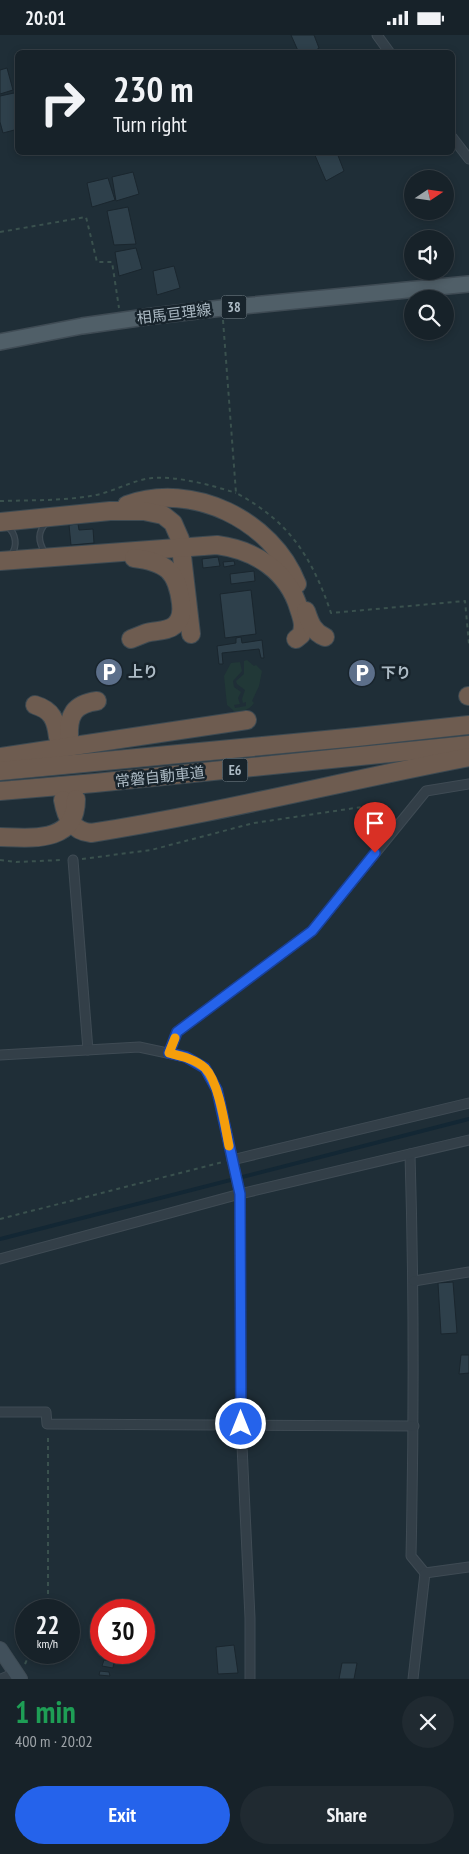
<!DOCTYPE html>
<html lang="en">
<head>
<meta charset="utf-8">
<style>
	body { margin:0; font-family:"PT Sans Narrow","Noto Sans JP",sans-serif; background:#202a31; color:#f1f3f6; height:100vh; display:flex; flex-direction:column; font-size:19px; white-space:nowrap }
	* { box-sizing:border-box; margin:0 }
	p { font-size:16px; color:#9ea4a8 }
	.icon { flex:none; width:28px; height:28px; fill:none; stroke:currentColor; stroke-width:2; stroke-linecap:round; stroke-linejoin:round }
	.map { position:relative; height:1644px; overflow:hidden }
	.details { display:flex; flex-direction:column; background:#172229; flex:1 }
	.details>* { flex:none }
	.guide { position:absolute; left:15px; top:15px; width:440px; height:105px; border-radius:8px; box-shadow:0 2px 8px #0003,0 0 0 1px #363f46; background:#172229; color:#f1f3f6; overflow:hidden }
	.needle { width:32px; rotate:77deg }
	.controls { position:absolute; left:404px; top:135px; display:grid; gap:10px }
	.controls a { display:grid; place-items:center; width:50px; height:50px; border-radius:50%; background:#172229; box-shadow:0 2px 8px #0003,0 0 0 1px #363f46; font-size:25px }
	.speed { position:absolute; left:15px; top:1564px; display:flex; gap:10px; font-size:25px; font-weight:700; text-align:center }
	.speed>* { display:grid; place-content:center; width:65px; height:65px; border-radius:50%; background:#172229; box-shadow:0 2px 8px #0003,0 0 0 1px #363f46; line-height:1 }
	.speed small { font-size:12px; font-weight:400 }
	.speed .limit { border:8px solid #d22; background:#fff; color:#111 }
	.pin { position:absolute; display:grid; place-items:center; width:42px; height:42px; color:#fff; margin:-51px -21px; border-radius:50% 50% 50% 0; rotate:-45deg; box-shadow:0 0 5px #0007 }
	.pin .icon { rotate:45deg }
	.me { position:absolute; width:55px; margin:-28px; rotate:0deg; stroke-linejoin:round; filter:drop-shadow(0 0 4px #0008) }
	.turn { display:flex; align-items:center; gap:18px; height:105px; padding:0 15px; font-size:22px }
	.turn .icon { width:65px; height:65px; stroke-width:2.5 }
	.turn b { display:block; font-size:35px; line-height:42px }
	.round { display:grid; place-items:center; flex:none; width:52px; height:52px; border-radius:26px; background:#202a31 }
	.headline { display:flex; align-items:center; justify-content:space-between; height:85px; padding:0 15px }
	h1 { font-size:30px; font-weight:700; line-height:38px; color:#1e9e55 }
	.cta { display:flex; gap:10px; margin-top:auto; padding:10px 15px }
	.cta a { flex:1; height:58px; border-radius:30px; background:#2563eb; color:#fff; font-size:20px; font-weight:700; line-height:58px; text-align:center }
	.cta a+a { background:#202a31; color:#f1f3f6 }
	.status { display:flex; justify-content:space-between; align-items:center; height:35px; padding:0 25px; background:#172229; direction:ltr }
	.status svg { height:14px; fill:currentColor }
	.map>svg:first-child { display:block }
</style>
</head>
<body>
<div class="status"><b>20:01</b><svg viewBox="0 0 49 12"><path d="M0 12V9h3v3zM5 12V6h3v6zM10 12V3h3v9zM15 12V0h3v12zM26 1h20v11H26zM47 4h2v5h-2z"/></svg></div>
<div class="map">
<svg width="469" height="1644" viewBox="0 0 469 1644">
	<rect width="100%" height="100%" fill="#1f2e37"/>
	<path fill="#213837" d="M247 625 254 631 256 630 262 636 259 651 252 666 254 668C248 676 243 676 234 676L227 670 224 641 231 628 240 627 242 636 233 646 234 652 241 657 238 663 240 669 234 670 235 673 246 671V667L243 668 242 664 245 655 237 649 236 646 244 639V626Z"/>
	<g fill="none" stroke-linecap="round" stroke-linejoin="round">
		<polyline stroke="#132734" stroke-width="4" points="0,1204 469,1084"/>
	</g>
	<g fill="#2e404b" stroke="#1a262e">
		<polygon points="291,0 314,0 319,13 312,18 299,18"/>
		<polygon points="7,33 13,55 0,59 0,35"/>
		<polygon points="14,58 18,66 18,94 3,98 0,87 0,61"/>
		<polygon points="314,118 337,118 344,136 326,146"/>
		<polygon points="133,137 139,159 116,166 112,142"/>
		<polygon points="108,143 115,165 92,172 87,148"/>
		<polygon points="128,172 136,209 114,210 107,176"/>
		<polygon points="136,213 142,234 119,241 115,217"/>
		<polygon points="174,231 180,253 157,260 153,236"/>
		<polygon points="78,489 79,495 93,494 94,508 71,510 69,490"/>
		<polygon points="218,522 220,531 203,533 202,524"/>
		<polygon points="234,526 235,530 224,532 223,527"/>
		<polygon points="254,536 255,546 231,549 230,539"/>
		<polygon points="251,555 256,599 225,603 220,559"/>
		<polygon points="241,602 242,608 262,605 264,623 261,623 259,614 222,618 223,629 219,629 217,611 236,608 236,603"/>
		<polygon points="453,1247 457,1298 441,1299 438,1248"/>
		<polygon points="461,1320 469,1320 469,1338 459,1339"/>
		<polygon points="234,1610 238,1638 218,1639 216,1612"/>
		<polygon points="104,1625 114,1627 113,1633 102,1631"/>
		<polygon points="342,1628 357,1628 354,1644 339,1644"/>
		<polygon points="100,1636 109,1637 110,1641 99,1640"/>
	</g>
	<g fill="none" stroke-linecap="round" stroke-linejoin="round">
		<g stroke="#3f4b54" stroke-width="7">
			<g id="lane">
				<path d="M8 492C16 499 18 511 11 520"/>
				<path d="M45 518C38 506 37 497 47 487"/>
			</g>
		</g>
		<g stroke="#3f4b54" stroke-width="11">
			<g id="street">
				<polyline points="377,0 390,18"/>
				<polyline points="452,102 469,124"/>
				<polyline points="73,825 88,1015"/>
				<polyline points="169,1018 177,997 312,896 426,756 469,749"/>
				<polyline points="0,1020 139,1012 186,1022 205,1033 217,1055 240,1159 241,1389 250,1583 250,1644"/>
				<path d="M410 1119C414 1253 414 1387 411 1521L425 1538"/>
				<polyline points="232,1125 469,1068"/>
				<polyline points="0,1224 240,1159 469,1105"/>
				<polyline points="414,1246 469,1237"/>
				<polyline points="0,1377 46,1377 47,1389 414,1391"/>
				<polyline points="1,1644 15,1638"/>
				<polyline points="413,1644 425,1538 469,1532"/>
			</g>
		</g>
		<g stroke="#3f4b54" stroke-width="16">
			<polyline id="secondary" points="0,1614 20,1644"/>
		</g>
		<g stroke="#3f4b54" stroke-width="18">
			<polyline id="primary" points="0,307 82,291 153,281 222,273 469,249"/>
		</g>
		<g stroke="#3d4a52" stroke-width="20">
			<g id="highway">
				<path d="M127 470C192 446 272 485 297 549"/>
				<polyline points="0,487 110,476 144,476 163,480 173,488 180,504 191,599"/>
				<path d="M0 526 217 510C255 515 288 536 299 574 302 583 305 591 301 600L296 604"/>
				<path d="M306 576C310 588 313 597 325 602"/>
				<path d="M131 604C136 602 141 600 146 598 156 595 167 597 175 590 182 584 182 576 181 568 177 536 166 527 134 523"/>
				<polyline points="468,661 469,661"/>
				<path d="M35 670C52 675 56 685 58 702"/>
				<path d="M69 702C68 680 74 669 97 666"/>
				<polyline points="0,722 247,685"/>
				<polyline points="0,736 357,702 469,690"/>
				<polyline points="0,756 95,748 469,710"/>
				<path d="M63 765C66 782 72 796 91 798 218 778 343 746 469 722"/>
				<path d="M0 802C33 803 76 808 76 764"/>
			</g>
		</g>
		<g stroke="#3a514e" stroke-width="2" stroke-dasharray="4 4" stroke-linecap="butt">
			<polyline points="0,197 86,182 97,227 112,227 119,273"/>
			<path d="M223 285 236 458C289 486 312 522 331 578L465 566 469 609"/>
			<path d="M0 466C32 465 65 466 96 460 115 456 133 445 152 443 178 441 211 450 236 458"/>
			<polyline points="82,824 151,815 254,788 382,769"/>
			<polyline points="0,825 16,827 62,825"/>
			<polyline points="0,1184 223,1127"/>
			<polyline points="47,1575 48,1570 48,1399"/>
			<polyline points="25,1629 30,1618"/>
		</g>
		<use href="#lane" stroke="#333f48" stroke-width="4.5"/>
		<use href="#street" stroke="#333f48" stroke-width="9"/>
		<use href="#secondary" stroke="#41505b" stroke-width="14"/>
		<use href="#primary" stroke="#505f68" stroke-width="15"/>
		<use href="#highway" stroke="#6e5c50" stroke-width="18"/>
	</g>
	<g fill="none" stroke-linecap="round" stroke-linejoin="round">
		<g stroke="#184099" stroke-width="12">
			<polyline id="route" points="241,1389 240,1159 217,1055 205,1033 186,1022 169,1018 177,997 312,896 375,818"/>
		</g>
		<use href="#route" stroke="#2563eb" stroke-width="9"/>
		<path stroke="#f59e0b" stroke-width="9" d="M175 1003 169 1018C181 1021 195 1024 205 1033 219 1047 225 1091 229 1111"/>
	</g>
	<defs>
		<g id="parking-disc" transform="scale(1.4375)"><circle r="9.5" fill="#5c6f8a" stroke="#18242c"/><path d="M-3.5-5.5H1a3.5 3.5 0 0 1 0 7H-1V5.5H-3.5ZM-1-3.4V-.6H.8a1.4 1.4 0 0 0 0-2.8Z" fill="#fff"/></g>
	</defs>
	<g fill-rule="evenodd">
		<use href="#parking-disc" x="109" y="637"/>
		<use href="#parking-disc" x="362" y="638"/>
	</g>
	<g text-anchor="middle" stroke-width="5" stroke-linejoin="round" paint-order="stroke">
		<g fill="#18242c" stroke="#808e97" stroke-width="1">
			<rect x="221.5" y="260.5" width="25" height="23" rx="4"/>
			<rect x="222.5" y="723.5" width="25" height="23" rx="4"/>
		</g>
		<g font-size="14" font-weight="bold" fill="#adbbc5">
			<text x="234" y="277">38</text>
			<text x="235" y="740">E6</text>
		</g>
		<g font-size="15" fill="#adbbc5" stroke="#18242c">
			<text transform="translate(174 279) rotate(-7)" y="5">相馬亘理線</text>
			<text transform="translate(160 742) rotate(-6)" y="5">常磐自動車道</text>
		</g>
		<g font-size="15" font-weight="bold" fill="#adbbc5" stroke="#18242c" text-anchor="start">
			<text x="128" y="642">上り</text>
			<text x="381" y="643">下り</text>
		</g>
	</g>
</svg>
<div class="controls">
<a><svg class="needle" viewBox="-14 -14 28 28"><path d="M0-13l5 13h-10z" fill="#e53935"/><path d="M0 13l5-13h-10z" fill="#9ea4a8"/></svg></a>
<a><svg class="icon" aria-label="sound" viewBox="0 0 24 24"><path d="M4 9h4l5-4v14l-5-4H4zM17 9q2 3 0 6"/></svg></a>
<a><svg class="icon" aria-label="search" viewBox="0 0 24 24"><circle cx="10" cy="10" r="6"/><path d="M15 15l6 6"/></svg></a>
</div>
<div class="speed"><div>22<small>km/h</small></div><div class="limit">30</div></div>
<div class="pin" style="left:375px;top:818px;background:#d93025"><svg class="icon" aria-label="arrive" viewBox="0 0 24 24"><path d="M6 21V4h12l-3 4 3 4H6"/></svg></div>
<svg class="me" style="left:241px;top:1389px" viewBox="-20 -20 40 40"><circle r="17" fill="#2563eb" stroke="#fff" stroke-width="3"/><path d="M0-11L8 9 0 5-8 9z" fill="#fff"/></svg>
<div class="guide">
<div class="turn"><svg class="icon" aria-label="right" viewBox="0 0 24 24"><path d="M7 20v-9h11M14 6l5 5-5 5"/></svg><div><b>230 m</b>Turn right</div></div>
</div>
</div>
<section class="details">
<div class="headline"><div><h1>1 min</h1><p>400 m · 20:02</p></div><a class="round"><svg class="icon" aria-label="close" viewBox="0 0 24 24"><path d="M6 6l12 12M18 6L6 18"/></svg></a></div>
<div class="cta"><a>Exit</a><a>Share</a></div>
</section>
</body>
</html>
